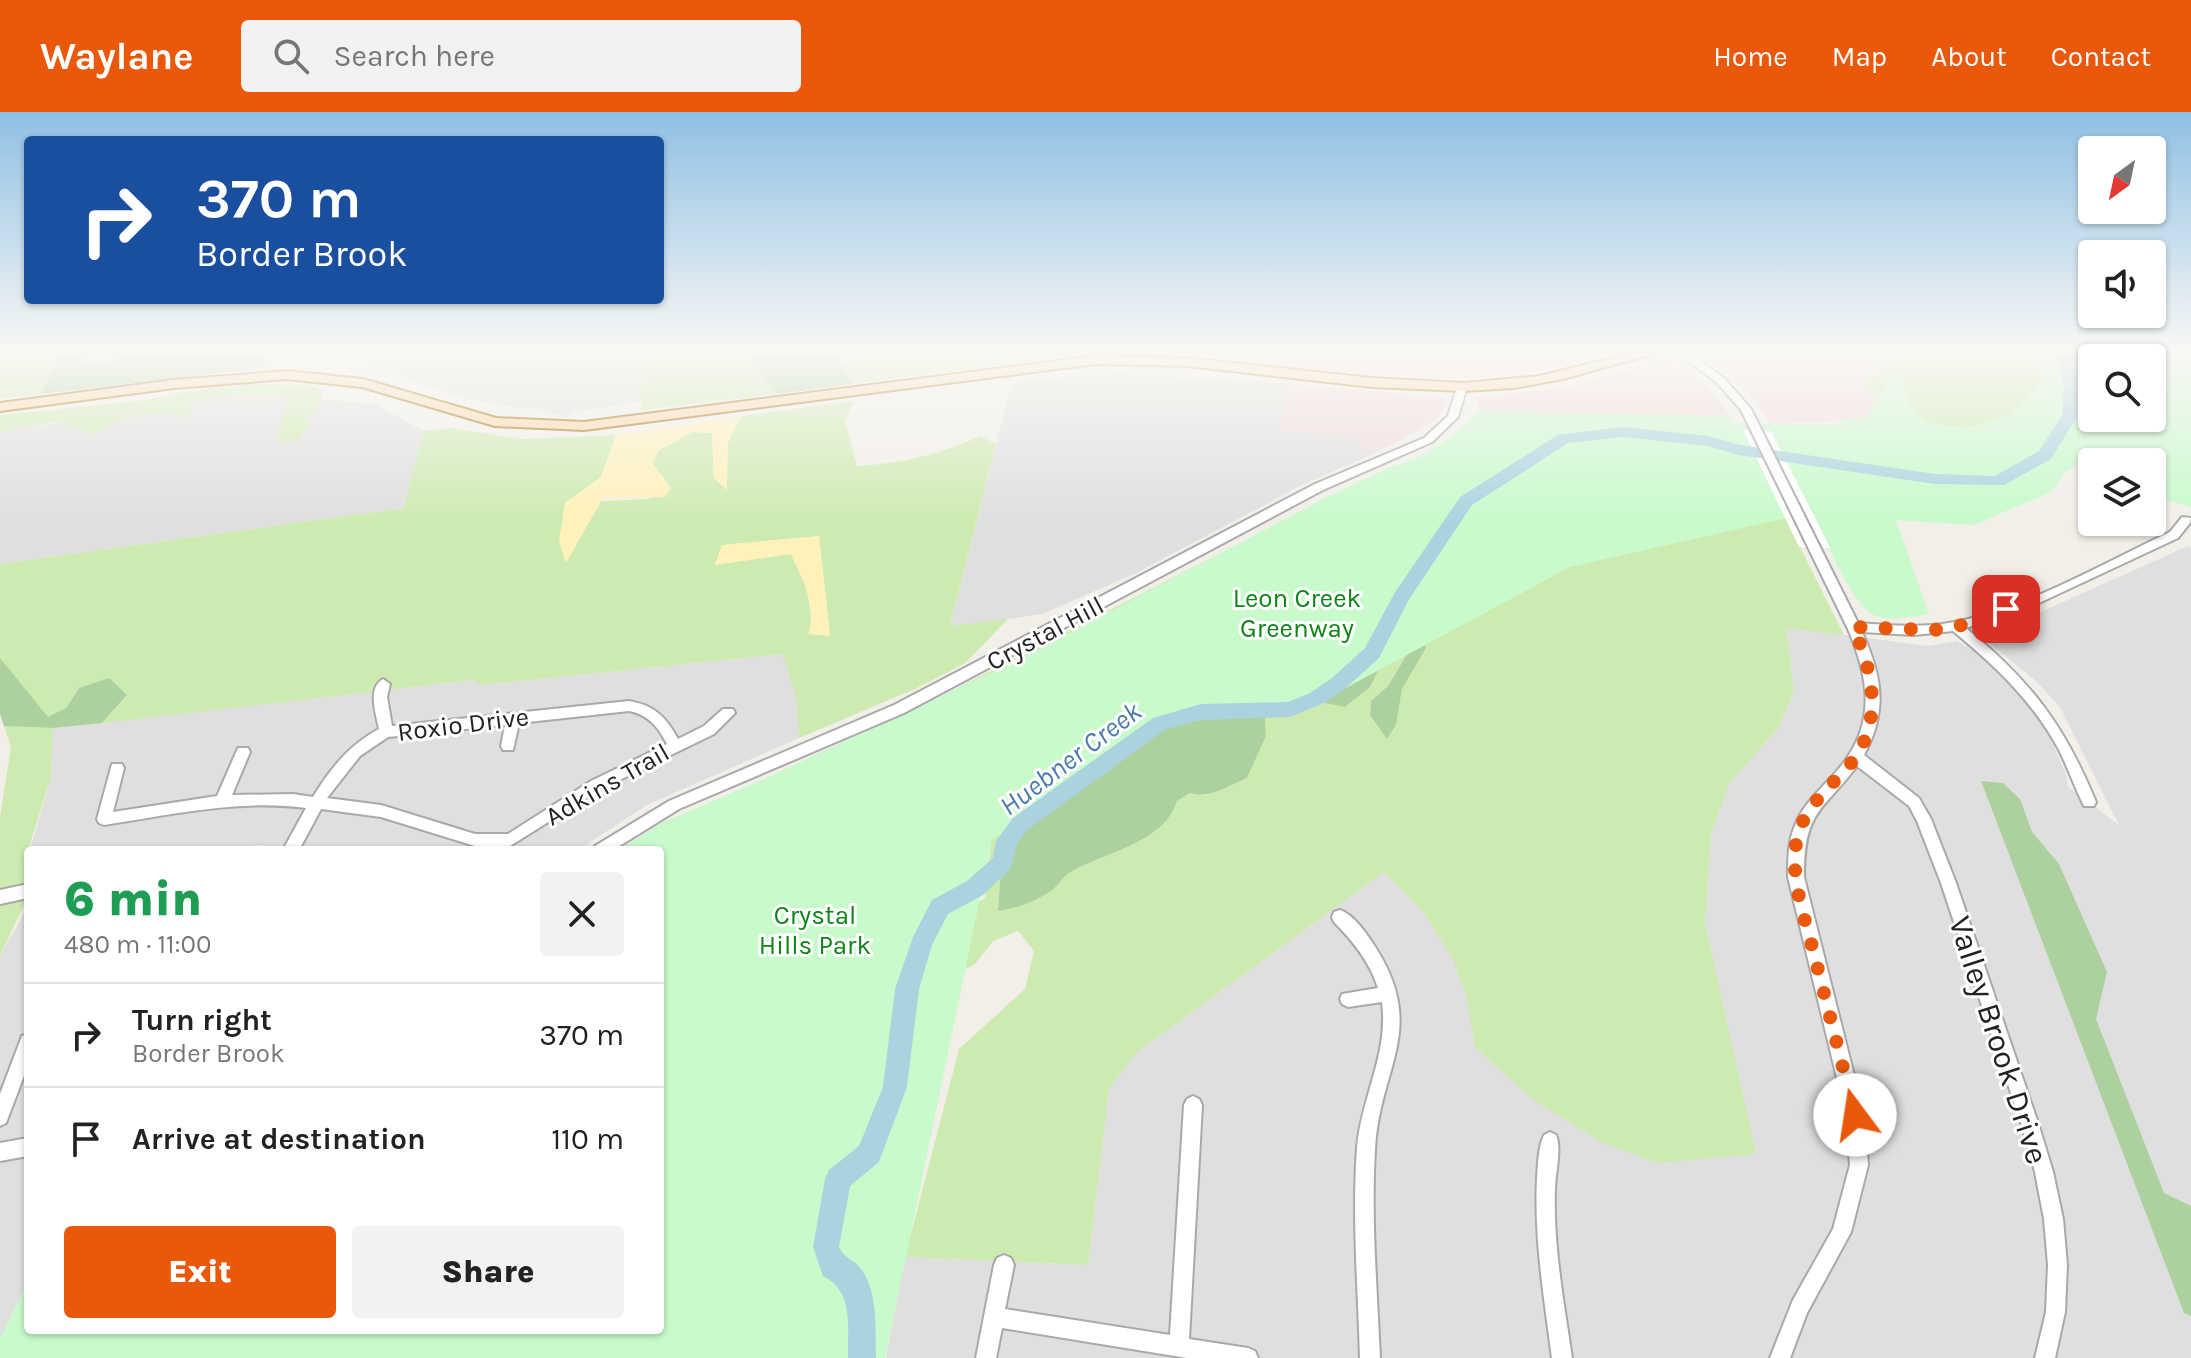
<!DOCTYPE html>
<html lang="en">
<head>
<meta charset="utf-8">
<style>
	body { margin:0; font-family:Karla,sans-serif; background:#f2f2f2; color:#222; height:100vh; display:flex; flex-direction:column; font-size:30px; white-space:nowrap }
	* { box-sizing:border-box; margin:0 }
	p { font-size:26px; color:#767676 }
	.icon { flex:none; width:44px; height:44px; fill:none; stroke:currentColor; stroke-width:2; stroke-linecap:round; stroke-linejoin:round }
	.map { position:relative; flex:1; overflow:hidden }
	.side { position:absolute; left:24px; top:734px; width:640px; height:488px; display:flex; flex-direction:column; background:#fff; border-radius:8px; box-shadow:0 2px 6px #0004 }
	.side>* { flex:none }
	.banner { position:absolute; left:24px; top:24px; width:640px; height:168px; border-radius:8px; box-shadow:0 2px 6px #0004; background:#1a4fa0; color:#fff; overflow:hidden }
	.needle { width:52px; rotate:213deg }
	.buttons { position:absolute; left:2078px; top:24px; display:grid; gap:16px }
	.buttons a { display:grid; place-items:center; width:88px; height:88px; border-radius:8px; background:#fff; box-shadow:0 2px 6px #0004; font-size:40px }
	.pin { position:absolute; display:grid; place-items:center; width:68px; height:68px; color:#fff; margin:-34px; border-radius:16px; box-shadow:0 4px 12px #0006 }
	.me { position:absolute; width:88px; margin:-44px; rotate:346deg; stroke-linejoin:round; filter:drop-shadow(0 0 6px #0008) }
	.turn { display:flex; align-items:center; gap:28px; height:168px; padding:0 40px; font-size:36px }
	.turn .icon { width:104px; height:104px; stroke-width:2.5 }
	.turn b { display:block; font-size:56px; line-height:68px }
	.round { display:grid; place-items:center; flex:none; width:84px; height:84px; border-radius:8px; background:#f2f2f2 }
	.overview { display:flex; align-items:center; justify-content:space-between; height:136px; padding:0 40px }
	h1 { font-size:48px; font-weight:800; line-height:60px; color:#1e9e55 }
	.button { display:flex; gap:16px; margin-top:auto; padding:16px 40px }
	.button a { flex:1; height:92px; border-radius:8px; background:#ea580c; color:#fff; font-size:32px; font-weight:800; line-height:92px; text-align:center }
	.button a+a { background:#f2f2f2; color:#222 }
	ul { padding:0; list-style:none }
	li { display:flex; align-items:center; gap:24px; height:104px; padding:0 40px; border-top:2px solid #e0e0e0 }
	li div { flex:1 }
	li b { display:block; font-size:30px }
	li em { font-style:normal }
	header { display:flex; align-items:center; gap:48px; box-sizing:border-box; height:112px; padding:0 40px; background:#ea580c; color:#fff }
	header strong { font-size:38px }
	nav { display:flex; gap:44px; margin-inline-start:auto; font-size:28px }
	.search { width:560px; height:72px; background:#f2f2f2; display:flex; align-items:center; gap:20px; box-sizing:border-box; padding:0 28px; border-radius:8px; color:#767676; font-size:30px }
	.map>svg:first-child { display:block }
</style>
</head>
<body>
<header>
<strong>Waylane</strong>
<div class="search"><svg class="icon" aria-label="search" viewBox="0 0 24 24"><circle cx="10" cy="10" r="6"/><path d="M15 15l6 6"/></svg>Search here</div>
<nav><a>Home</a><a>Map</a><a>About</a><a>Contact</a></nav>
</header>
<div class="map">
<svg width="2191" height="1246" viewBox="0 0 2191 1246">
	<rect width="100%" height="100%" fill="#f2efe9"/>
	<g fill="#e0dfdf">
		<polygon points="269,238 607,238 608,244 640,241 640,290 573,300 567,305 532,295 516,296 465,286 387,261 347,242 265,251"/>
		<polygon points="1119,262 1285,271 1281,318 1353,324 1373,342 1304,372 1136,461 1042,502 950,515 1011,274 1023,267"/>
		<polygon points="261,282 375,292 424,319 404,396 0,452 0,320 224,283"/>
		<polygon points="2188,434 2191,436 2191,1246 886,1246 905,1145 1088,1153 1109,977 1121,959 1136,941 1384,760 1424,801 1453,848 1755,1042 1705,811 1711,723 1729,672 1779,615 1794,579 1786,515 1927,534 1957,529 1974,539 2023,586 2047,618 2066,662 2068,675 2119,713 2060,595 2036,569 1983,526"/>
		<polygon points="784,542 797,589 799,626 647,693 578,738 315,738 260,733 183,738 30,738 51,665 53,616 475,568 480,573"/>
		<polygon points="28,794 28,1169 0,1227 0,844"/>
	</g>
	<g fill="#f2dad9">
		<polygon points="1159,238 1629,238 1515,265 1439,266 1370,263"/>
		<polygon points="1708,238 2035,238 1865,307 1771,312 1746,277 1711,249"/>
		<polygon points="1668,248 1707,274 1731,304 1479,299 1476,285 1557,277"/>
		<polygon points="1285,271 1446,286 1447,290 1435,309 1373,342 1353,324 1280,318"/>
	</g>
	<g fill="#cdebb0" fill-rule="evenodd">
		<polygon points="0,238 63,238 41,282 0,287"/>
		<polygon points="87,238 186,238 81,252"/>
		<polygon points="608,238 762,238 755,251 777,282 641,298 640,241 607,244"/>
		<polygon points="840,238 1111,238 852,272 839,248"/>
		<path d="M1882 238H2035L2043 269C2034 279 2024 295 2013 302 1970 330 1900 310 1866 277L1867 265 1881 260 1886 252Z"/>
		<path d="M251 272 310 273 323 279 316 301 309 302 307 308H312L298 328 276 331 289 285C256 281 226 282 194 290L188 305 181 306 171 300 123 306 94 323 61 309 0 320V303L146 288 188 279Z"/>
		<path d="M854 289 845 310 857 354C902 351 939 343 980 324L996 332 950 514 1008 507 965 551 917 576 799 626 797 589 783 542 480 573 474 568 102 611 127 584 79 576 66 596 48 606 0 546V452L404 396 424 319 450 316 523 327 616 323 601 365 565 391 648 387 671 375 653 352 658 339 692 320 712 321 714 366 726 377 728 330 742 304ZM819 424 830 524 812 511 807 477 791 442 715 452 723 433Z"/>
		<path d="M1471 342 1525 348 1524 364 1537 369 1528 385 1539 396 1553 401 1564 393 1570 396 1582 394 1594 379 1612 376 1652 378 1689 367 1688 371 1739 375C1705 388 1669 375 1638 398L1654 402 1724 405 1710 413 1778 391 1844 523 1786 516 1794 579 1779 615 1729 672 1711 723 1705 811 1756 1042 1657 1051 1601 1030 1531 986 1475 935 1466 883 1453 848 1424 801 1384 760 1136 941 1109 977 1088 1153 905 1145 959 937 1025 877 1034 839 1018 819 993 829 974 853 884 894C897 862 910 868 934 849 950 835 961 815 967 796L985 786 991 729 957 748 876 841 839 996 801 1100 782 1199 785 1243 781 1246H0V1227L28 1169V1218H96L92 1239 116 1218H660V738H619L662 711 728 683 711 723 822 666 956 606 960 589 950 580 1215 444 1232 476 1215 525 1289 504 1343 495ZM1394 524 1370 575 1345 595 1320 590 1319 576 1325 568 1320 560 1331 541ZM1423 525 1426 536 1402 577 1396 613 1387 626 1370 603 1371 590 1388 574 1416 527ZM1310 571 1308 596 1265 606 1266 624 1247 666C1231 673 1208 689 1190 681L1177 689C1165 731 1102 741 1069 761 1062 766 1058 774 1051 779 1037 789 1015 797 998 799L1002 741 1011 715 1155 615 1251 595Z"/>
		<polygon points="4,614 53,616 51,665 28,738 28,784 0,844 0,705 11,635"/>
	</g>
	<g fill="#add19e">
		<polygon points="63,238 87,238 82,252 186,238 269,238 262,256 41,282"/>
		<polygon points="762,238 840,238 839,248 852,272 777,282 754,251"/>
		<polygon points="1395,524 1370,575 1345,595 1319,590"/>
		<polygon points="1423,524 1426,536 1402,577 1396,613 1387,627 1370,603 1371,589 1388,574 1416,527"/>
		<polygon points="0,546 48,605 66,596 79,576 109,566 127,583 102,611 53,616 4,614 0,602"/>
		<path d="M1311 571 1308 596 1265 606 1266 624 1247 666C1231 673 1208 688 1190 681L1177 689C1165 731 1102 741 1069 761 1062 766 1058 774 1051 779 1037 789 1015 797 998 799L1002 741 1011 715 1155 615Z"/>
		<polygon points="1981,669 2003,671 2020,687 2032,720 2059,752 2107,860 2096,907 2164,1081 2191,1094 2191,1204 2184,1201"/>
	</g>
	<g fill="#fff1ba">
		<polygon points="742,304 728,330 727,378 714,366 712,321 692,320 658,339 653,352 671,376 665,385 603,386 566,451 559,429 565,391 601,365 616,323"/>
		<path d="M819 424 830 524 808 522C818 495 802 466 791 442L715 453 722 433Z"/>
	</g>
	<path fill="#c8facc" fill-rule="evenodd" d="M2035 238H2191V396C2177 390 2165 385 2152 396V350H2092V359L2080 352 2063 362 2053 379 1973 413 1896 408 1929 502C1913 505 1895 509 1879 505 1853 499 1825 425 1813 400L1570 455 1316 592 1287 601H1210L1155 615 992 728 885 1246H0V1227L28 1169V1218H660V738H619L662 711 764 667 1028 543 1325 386 1388 356 1417 346 1451 325 1479 299 1731 304 1734 311 1843 313 1841 306 1865 307 1888 269 1900 270 1913 299 1930 312 1971 316 2012 302 2043 269ZM2092 246H2152V306H2092Z"/>
	<polygon fill="#fff" points="1743,318 1771,319 1830,436 1799,435"/>
	<g fill="none" stroke-linecap="round" stroke-linejoin="round">
		<path fill="#aad3df" fill-rule="evenodd" d="M2059 238H2073L2072 251 2080 275 2078 303 2051 347 2004 373 1935 372 1739 343 1708 334 1623 325 1568 331 1472 393 1408 489 1379 546 1346 576 1324 591 1290 605 1201 608 1166 617 1027 718 1017 732 1011 756 983 783 948 802 932 833 919 877 907 975 879 1050 850 1074 839 1135C844 1147 854 1147 861 1157 879 1182 875 1217 876 1246H848C847 1215 855 1180 823 1164L813 1135 825 1067 829 1058 859 1034 883 975 895 877 913 825 932 788 967 769 993 746 996 729 1013 706 1153 606 1201 592 1288 590 1310 581 1332 566 1365 536 1394 482 1460 385 1558 323 1623 315 1709 324 1740 333 1935 362 1995 364 2039 339 2062 303 2064 275 2058 251Z"/>
		<g stroke="#a9a9a9" stroke-width="4">
			<g id="minor">
				<path d="M1674 238H1686L1725 267 1751 297 1858 511C1888 513 1919 516 1949 511 2027 497 2099 453 2170 420L2182 405 2191 406 2190 411 2178 426 2039 491 1966 516C2031 569 2064 613 2096 690L2094 694H2084C2075 676 2068 656 2059 638 2033 589 1994 553 1953 519L1914 523 1862 520C1882 564 1888 599 1864 643L1919 686 1931 707 1956 771 2039 1014 2053 1060 2063 1107 2067 1153 2065 1200 2055 1246H2035L2046 1200 2048 1153 2044 1107 2035 1060 2022 1014 1941 771 1917 709 1909 694 1857 654C1821 701 1804 699 1804 765L1864 1003 1868 1053 1851 1120 1807 1201 1790 1246H1770L1793 1188 1833 1117 1850 1053 1846 1003 1788 765C1788 748 1788 731 1794 716 1802 693 1819 679 1835 661 1876 616 1871 571 1848 517L1741 298 1717 271Z"/>
				<polygon points="1462,272 1467,275 1458,305 1432,330 1323,378 904,601 679,697 613,738 592,738 595,734 669,689 894,593 1315,372 1424,326 1448,304 1457,275"/>
				<path d="M383 567 390 572 387 585 392 614 629 589C654 593 666 605 678 627L704 614 723 597H733L735 601 714 622 601 677 510 734H475L381 705 321 697 299 738H283L306 696C239 687 170 703 104 713L99 711 97 707 112 652H122L124 656 113 700 217 684 238 636H248L250 640 232 683 293 682 313 685C330 657 349 633 379 617 376 602 367 576 383 567ZM629 599C649 603 658 615 667 632L591 669 508 722H475L381 693 327 686 360 644 388 625 505 613 501 634 503 638H513L519 611Z"/>
				<polygon points="28,772 28,786 0,792 0,778"/>
				<path d="M1340 798C1354 803 1366 821 1374 833 1429 917 1379 955 1375 1038 1371 1107 1377 1177 1380 1246H1360C1358 1176 1352 1105 1357 1036 1361 986 1389 941 1382 890L1348 895 1342 892 1340 887 1342 882 1378 876C1370 850 1353 829 1334 810L1332 805 1334 800Z"/>
				<polygon points="28,922 28,953 6,1011 0,1014 0,982 22,924"/>
				<polygon points="1193,984 1199,987 1202,993 1189,1227 1248,1236 1255,1239 1258,1246 1187,1246 1002,1216 996,1246 976,1246 994,1153 997,1146 1004,1143 1011,1146 1014,1153 1005,1197 1170,1223 1184,993 1187,987"/>
				<path d="M1550 1020 1556 1023C1562 1037 1555 1062 1555 1078 1553 1134 1564 1191 1572 1246H1552C1544 1186 1534 1126 1537 1066 1538 1052 1538 1036 1544 1023Z"/>
				<polygon points="28,1026 28,1044 0,1049 0,1031"/>
			</g>
		</g>
		<g stroke="#a06b00" stroke-width="4">
			<polygon id="major" points="1645,238 1667,238 1563,267 1514,276 1464,279 1372,275 1187,254 1095,252 584,318 495,314 362,275 286,267 174,276 0,299 0,291 174,268 286,259 363,267 496,306 584,310 1095,244 1187,246 1372,266 1464,271 1539,264"/>
		</g>
		<use href="#minor" fill="#fff" fill-rule="evenodd"/>
		<use href="#major" fill="#fcd6a4" fill-rule="evenodd"/>
	</g>
	<linearGradient id="sky" x2="0" y2="1"><stop stop-color="#8fc0e4"/><stop offset="0.58" stop-color="#f9f8f5"/><stop offset="1" stop-color="#f9f8f5" stop-opacity="0"/></linearGradient>
	<rect width="2191" height="412" fill="url(#sky)"/>
	<g fill="none" stroke-linecap="round" stroke-linejoin="round">
		<path stroke="#ea580c" stroke-width="14" stroke-dasharray="0 25.2" d="M1855 1003C1841 948 1827 893 1813 838 1805 807 1793 774 1795 742 1797 702 1821 684 1846 657 1885 614 1874 562 1853 515L1934 518 1956 515 2006 497"/>
	</g>
	<g text-anchor="middle" stroke-width="6" stroke-linejoin="round" paint-order="stroke">
		<g font-size="26" fill="#0c8416" stroke="#fff">
			<text x="1297" y="495">Leon Creek<tspan x="1297" dy="30">Greenway</tspan></text>
			<text x="815" y="812">Crystal<tspan x="815" dy="30">Hills Park</tspan></text>
		</g>
		<g font-size="26" fill="#222" stroke="#fff">
			<text transform="translate(1045 521) rotate(-28)" y="9">Crystal Hill</text>
			<text transform="translate(463 612) rotate(-7)" y="9">Roxio Drive</text>
			<text transform="translate(607 672) rotate(-30)" y="9">Adkins Trail</text>
		</g>
		<g font-size="28" font-style="italic" fill="#4a7aab" stroke="#fff">
			<text transform="translate(1070 646) rotate(-37)" y="10">Huebner Creek</text>
		</g>
		<g font-size="32" fill="#222" stroke="#fff">
			<text transform="translate(1999 928) rotate(72)" y="11">Valley Brook Drive</text>
		</g>
	</g>
</svg>
<div class="buttons">
<a><svg class="needle" viewBox="-14 -14 28 28"><path d="M0-13l5 13h-10z" fill="#e53935"/><path d="M0 13l5-13h-10z" fill="#767676"/></svg></a>
<a><svg class="icon" aria-label="sound" viewBox="0 0 24 24"><path d="M4 9h4l5-4v14l-5-4H4zM17 9q2 3 0 6"/></svg></a>
<a><svg class="icon" aria-label="search" viewBox="0 0 24 24"><circle cx="10" cy="10" r="6"/><path d="M15 15l6 6"/></svg></a>
<a><svg class="icon" aria-label="layers" viewBox="0 0 24 24"><path d="M12 4l9 5-9 5-9-5zM3 14l9 5 9-5"/></svg></a>
</div>
<div class="pin" style="left:2006px;top:497px;background:#d93025"><svg class="icon" aria-label="arrive" viewBox="0 0 24 24"><path d="M6 21V4h12l-3 4 3 4H6"/></svg></div>
<svg class="me" style="left:1855px;top:1003px" viewBox="-20 -20 40 40"><circle r="19" fill="#fff"/><path d="M0-13L10 11 0 6-10 11z" fill="#ea580c"/></svg>
<div class="banner">
<div class="turn"><svg class="icon" aria-label="right" viewBox="0 0 24 24"><path d="M7 20v-9h11M14 6l5 5-5 5"/></svg><div><b>370 m</b>Border Brook</div></div>
</div>
<section class="side">
<div class="overview"><div><h1>6 min</h1><p>480 m · 11:00</p></div><a class="round"><svg class="icon" aria-label="close" viewBox="0 0 24 24"><path d="M6 6l12 12M18 6L6 18"/></svg></a></div>
<ul>
<li><svg class="icon" aria-label="right" viewBox="0 0 24 24"><path d="M7 20v-9h11M14 6l5 5-5 5"/></svg><div><b>Turn right</b><p>Border Brook</p></div><em>370 m</em></li>
<li><svg class="icon" aria-label="arrive" viewBox="0 0 24 24"><path d="M6 21V4h12l-3 4 3 4H6"/></svg><div><b>Arrive at destination</b></div><em>110 m</em></li>
</ul>
<div class="button"><a>Exit</a><a>Share</a></div>
</section>
</div>
</body>
</html>
